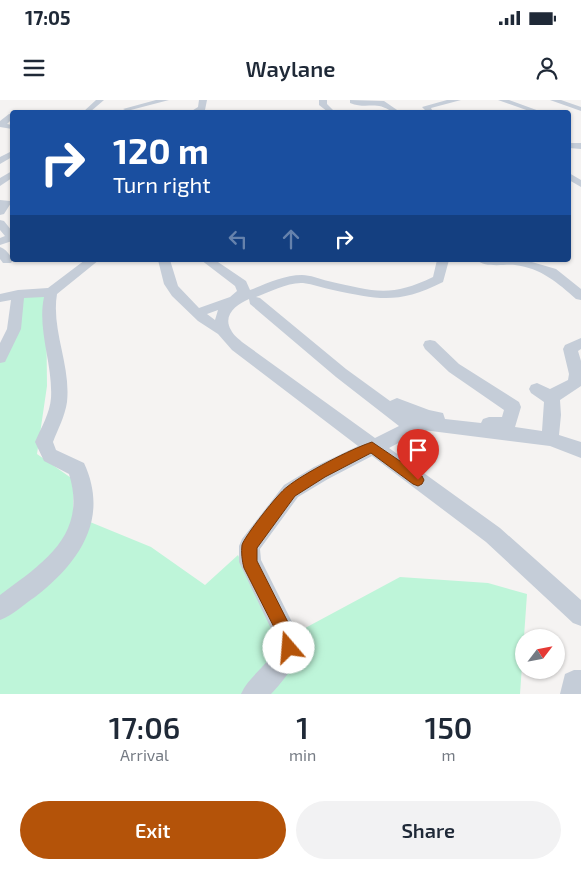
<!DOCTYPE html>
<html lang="en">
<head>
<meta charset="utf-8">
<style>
	body { margin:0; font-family:"Exo 2",sans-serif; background:#f2f2f3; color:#1f2937; height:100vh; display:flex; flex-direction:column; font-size:19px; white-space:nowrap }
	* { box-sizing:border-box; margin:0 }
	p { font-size:16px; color:#747a83 }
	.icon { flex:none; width:28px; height:28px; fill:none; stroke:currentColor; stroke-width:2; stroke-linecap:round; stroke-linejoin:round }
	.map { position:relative; height:594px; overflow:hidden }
	.side { display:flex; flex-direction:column; background:#fff; flex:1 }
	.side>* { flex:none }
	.hud { position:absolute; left:10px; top:10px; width:561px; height:152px; border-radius:5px; box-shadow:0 1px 4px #0004; background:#1a4fa0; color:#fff; overflow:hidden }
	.needle { width:32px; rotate:58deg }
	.buttons { position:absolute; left:515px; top:529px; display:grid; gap:10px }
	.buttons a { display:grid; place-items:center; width:50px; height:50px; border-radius:50%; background:#fff; box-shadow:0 1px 4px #0004; font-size:25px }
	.pin { position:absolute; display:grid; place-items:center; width:42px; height:42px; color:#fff; margin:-51px -21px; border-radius:50% 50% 50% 0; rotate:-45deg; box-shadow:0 0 5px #0007 }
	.pin .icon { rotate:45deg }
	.me { position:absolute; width:55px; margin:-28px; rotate:342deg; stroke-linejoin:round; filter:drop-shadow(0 0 4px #0008) }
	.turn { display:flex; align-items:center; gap:18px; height:105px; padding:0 20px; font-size:22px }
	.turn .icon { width:65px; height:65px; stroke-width:2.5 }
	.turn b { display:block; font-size:35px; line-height:42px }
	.lanes { display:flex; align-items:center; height:48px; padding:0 20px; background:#0003; justify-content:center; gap:25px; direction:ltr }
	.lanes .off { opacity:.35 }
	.eta { display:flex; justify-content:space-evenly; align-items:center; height:85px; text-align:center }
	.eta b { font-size:30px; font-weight:600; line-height:35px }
	.button { display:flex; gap:10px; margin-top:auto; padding:10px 20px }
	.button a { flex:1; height:58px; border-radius:30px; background:#b45309; color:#fff; font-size:20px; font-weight:600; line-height:58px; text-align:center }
	.button a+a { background:#f2f2f3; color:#1f2937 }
	.status { display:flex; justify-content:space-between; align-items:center; height:35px; padding:0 25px; background:#fff; direction:ltr }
	.status svg { height:14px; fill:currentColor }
	header { display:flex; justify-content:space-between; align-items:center; height:65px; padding:0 20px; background:#fff; font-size:22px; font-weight:600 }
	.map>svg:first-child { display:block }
</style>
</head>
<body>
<div class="status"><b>17:05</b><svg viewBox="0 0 49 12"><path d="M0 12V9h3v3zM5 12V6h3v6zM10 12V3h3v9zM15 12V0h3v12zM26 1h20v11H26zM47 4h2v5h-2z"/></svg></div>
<header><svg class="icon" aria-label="menu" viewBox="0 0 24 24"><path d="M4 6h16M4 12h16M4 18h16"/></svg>Waylane<svg class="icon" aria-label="person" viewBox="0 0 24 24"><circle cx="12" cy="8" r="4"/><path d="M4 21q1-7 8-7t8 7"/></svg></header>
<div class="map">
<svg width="581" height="594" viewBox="0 0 581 594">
	<rect width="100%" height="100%" fill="#f5f3f2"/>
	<polygon fill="#bef5d9" points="23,196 46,196 47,286 37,354 74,380 73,415 151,447 205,485 238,455 281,541 400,477 488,483 527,494 520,594 0,594 0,263"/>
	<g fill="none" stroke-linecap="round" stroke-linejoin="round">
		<g fill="#c5cdd8" fill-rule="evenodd">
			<polygon points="96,0 104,0 90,12 83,12"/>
			<polygon points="156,0 169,0 127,11 123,9"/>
			<polygon points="199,0 207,0 205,10 198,12 190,12 198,7"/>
			<polygon points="319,0 327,0 327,4 335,12 328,12 319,5"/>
			<path d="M350 0 384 1 400 12H392C375 0 368 10 350 3Z"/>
			<polygon points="447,0 461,0 431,8 433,12 427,12 422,7"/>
			<polygon points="498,0 509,0 542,12 532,12"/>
			<polygon points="550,0 561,0 581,7 581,11"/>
			<polygon points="9,14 12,14 12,19 7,24 12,25 12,29 0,27 0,21"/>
			<polygon points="569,43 581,43 581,49 569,48"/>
			<polygon points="12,51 12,57 0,64 0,57"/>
			<polygon points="12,71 12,78 0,86 0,78"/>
			<polygon points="569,73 581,80 581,87 569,80"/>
			<polygon points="0,100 10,101 11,103 4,114 0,115"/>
			<polygon points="0,120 4,121 12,131 12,141 0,145 0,138 5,136 0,130"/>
			<path d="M0 147C6 149 10 155 13 160L11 163H3L0 159Z"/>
			<path d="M85 160H99L57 194C51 230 71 265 67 302 65 316 58 329 53 342L56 350 84 363C110 419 79 463 35 497 23 505 13 515 0 520V495C43 463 88 435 69 374L44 361 35 342C41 328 50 313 51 298 53 264 37 230 44 197L24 198 21 229 5 262 0 263V243L7 229 11 200 0 202V194L18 190 48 188Z"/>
			<path d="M158 160H170L178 186 199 208 230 197 237 191 235 186 201 160H215L246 181 250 190C266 184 284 175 302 175 310 175 320 179 328 181 373 191 390 198 433 177L437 160H449L443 182C399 204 380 200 333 190 323 188 313 184 303 183 288 182 270 192 256 197L260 198 346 269 390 301 397 298 429 310 443 313 445 319 481 323 483 319 489 317H502L504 310 449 272 425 249 423 245 425 241 430 240 435 241 459 264 519 302 521 307 515 327 542 331 544 302 531 293 529 289 531 285 537 283 550 289 568 280 569 274 563 249 565 245 581 238V249L578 251 581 261V286L560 300 561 315 559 335 581 342V358L550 346 423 330 389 348 500 428 581 500V526L573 523 486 442 372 356 328 379 298 397 260 449 261 460 296 530C306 554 287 577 271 594H241C250 573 275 563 276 539L239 462V446L242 439 284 385 314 367 358 346 232 250 218 234 198 221 172 196 164 184ZM249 199 250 204 336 277 399 326 375 338 242 242C239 239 233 235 231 230 222 215 237 204 249 199ZM218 210 215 220 207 214Z"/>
			<path d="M477 160H525L556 169 581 189V200L576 199C558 183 541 168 515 165 505 164 484 168 477 160Z"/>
			<polygon points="574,570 581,570 581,594 560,594 565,574"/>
		</g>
	</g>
	<path fill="#b45309" stroke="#753606" d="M372 342 422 376 424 380 422 384 418 386 413 384 371 353 325 377 295 396 257 448V461L296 538 297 548 295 554 289 557 283 554 280 539 244 468C242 461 241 452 242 445 244 437 279 392 287 387 304 373 351 349 372 342Z"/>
</svg>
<div class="buttons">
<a><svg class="needle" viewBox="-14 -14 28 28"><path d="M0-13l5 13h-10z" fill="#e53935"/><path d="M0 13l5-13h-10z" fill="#747a83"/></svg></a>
</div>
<div class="pin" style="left:418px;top:380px;background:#d93025"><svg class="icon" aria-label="arrive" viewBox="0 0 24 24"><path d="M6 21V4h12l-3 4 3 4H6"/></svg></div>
<svg class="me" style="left:289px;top:548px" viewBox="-20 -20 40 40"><circle r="19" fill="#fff"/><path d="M0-13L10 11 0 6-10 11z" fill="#b45309"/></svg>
<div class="hud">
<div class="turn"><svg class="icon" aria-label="right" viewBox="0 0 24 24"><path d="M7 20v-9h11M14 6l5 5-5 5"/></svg><div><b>120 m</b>Turn right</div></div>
<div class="lanes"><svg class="icon off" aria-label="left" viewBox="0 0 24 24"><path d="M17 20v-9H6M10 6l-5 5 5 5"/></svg><svg class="icon off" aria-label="ahead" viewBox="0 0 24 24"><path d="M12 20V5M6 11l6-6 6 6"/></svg><svg class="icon" aria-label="right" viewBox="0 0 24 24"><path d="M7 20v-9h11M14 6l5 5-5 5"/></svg></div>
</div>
</div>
<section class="side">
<div class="eta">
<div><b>17:06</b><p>Arrival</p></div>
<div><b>1</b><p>min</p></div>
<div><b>150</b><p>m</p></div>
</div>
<div class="button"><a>Exit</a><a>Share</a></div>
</section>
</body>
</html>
